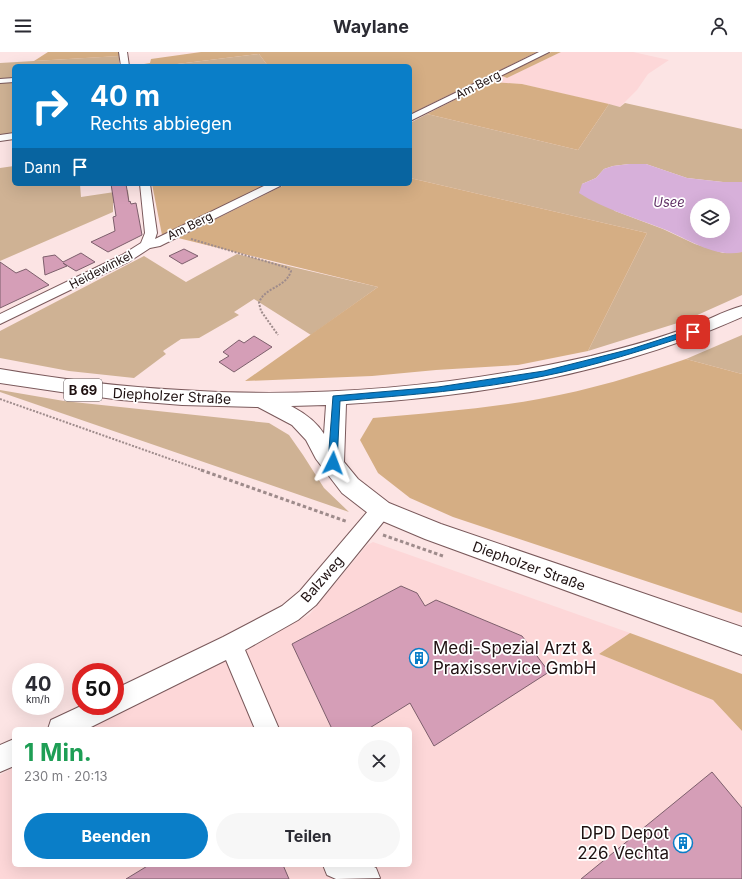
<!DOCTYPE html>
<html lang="de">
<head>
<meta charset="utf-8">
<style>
	body { margin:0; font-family:Inter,sans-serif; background:#f7f7f7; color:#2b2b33; height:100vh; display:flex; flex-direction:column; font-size:15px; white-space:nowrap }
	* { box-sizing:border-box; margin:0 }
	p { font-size:13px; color:#7c7c81 }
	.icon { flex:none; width:22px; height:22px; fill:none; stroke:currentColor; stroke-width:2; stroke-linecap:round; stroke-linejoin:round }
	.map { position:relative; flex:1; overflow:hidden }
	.panel { position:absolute; left:12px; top:675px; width:400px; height:140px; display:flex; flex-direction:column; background:#fff; border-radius:6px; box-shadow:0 4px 16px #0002 }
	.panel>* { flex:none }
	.guide { position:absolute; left:12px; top:12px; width:400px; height:122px; border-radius:6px; box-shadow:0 4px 16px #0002; background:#0a7ec8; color:#fff; overflow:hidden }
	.fabs { position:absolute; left:690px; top:146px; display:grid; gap:8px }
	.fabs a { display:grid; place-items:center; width:40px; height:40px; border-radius:50%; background:#fff; box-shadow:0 4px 16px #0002; font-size:20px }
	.speed { position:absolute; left:12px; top:611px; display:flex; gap:8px; font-size:20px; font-weight:700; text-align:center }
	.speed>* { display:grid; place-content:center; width:52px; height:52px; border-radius:50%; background:#fff; box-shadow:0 4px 16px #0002; line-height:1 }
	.speed small { font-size:10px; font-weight:400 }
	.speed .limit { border:6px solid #d22; background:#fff; color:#111 }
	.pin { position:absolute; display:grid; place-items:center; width:34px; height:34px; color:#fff; margin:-17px; border-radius:8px; box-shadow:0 2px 6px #0006 }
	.me { position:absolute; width:44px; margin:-22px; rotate:3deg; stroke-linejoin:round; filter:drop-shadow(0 0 3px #0008) }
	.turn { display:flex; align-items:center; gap:14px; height:84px; padding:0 12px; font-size:18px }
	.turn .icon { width:52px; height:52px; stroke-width:2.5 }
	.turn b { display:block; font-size:28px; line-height:34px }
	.then { display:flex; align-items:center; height:38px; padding:0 12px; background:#0003; gap:8px; font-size:15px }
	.round { display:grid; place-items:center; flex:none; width:42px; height:42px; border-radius:21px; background:#f7f7f7 }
	.summary { display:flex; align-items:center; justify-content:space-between; height:68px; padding:0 12px }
	h1 { font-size:24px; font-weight:700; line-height:30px; color:#1e9e55 }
	.button { display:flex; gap:8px; margin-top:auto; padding:8px 12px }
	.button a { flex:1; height:46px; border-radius:24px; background:#0a7ec8; color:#fff; font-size:16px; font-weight:700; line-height:46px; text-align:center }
	.button a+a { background:#f7f7f7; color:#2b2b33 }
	header { display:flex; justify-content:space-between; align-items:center; height:52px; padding:0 12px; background:#fff; font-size:18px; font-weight:700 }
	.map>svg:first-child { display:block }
</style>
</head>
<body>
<header><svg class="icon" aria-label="menu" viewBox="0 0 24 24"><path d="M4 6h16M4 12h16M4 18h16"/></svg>Waylane<svg class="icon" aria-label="person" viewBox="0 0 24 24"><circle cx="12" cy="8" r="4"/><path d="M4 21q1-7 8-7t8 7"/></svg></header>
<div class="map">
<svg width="742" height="827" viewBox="0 0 742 827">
	<rect width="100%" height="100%" fill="#fce4e4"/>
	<g fill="#fdd7d8">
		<polygon points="561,0 633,0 669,8 648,22 637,38 620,55 522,32 492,30 502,24 507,26"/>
		<polygon points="373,490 630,581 599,602 713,648 742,679 742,827 0,827 0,723 14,715 14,813 410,813 410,677 88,677 309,563 367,493"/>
	</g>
	<g fill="#cfb294">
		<polygon points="259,2 268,14 161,14"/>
		<polygon points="119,4 119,13 117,14 14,14 14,26 0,27 0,11"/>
		<polygon points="14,29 14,82 0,84 0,31"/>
		<polygon points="625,51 742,77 742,130 723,130 687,126 646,112 629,112 613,114 604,117 596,126 582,132 615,159 663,177 695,192 723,201 742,200 742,243 684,269 588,299 647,181 410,126 410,71 427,62 578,98 609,52 620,55"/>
		<polygon points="14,114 14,132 80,132 81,145 128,138 129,148 113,151 113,160 0,209 0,116"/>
		<polygon points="237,202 378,235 311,283 254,247 234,260 239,263 199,286 181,287 163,299 166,302 134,326 69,319 0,306 0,279 144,204 186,230"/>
		<polygon points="742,283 742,322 686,307"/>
		<polygon points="0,338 64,349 269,371 289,383 303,403 324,436 349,460 0,340"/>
	</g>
	<g fill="#d5ae84">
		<polygon points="48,0 120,0 120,4 34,9"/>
		<polygon points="201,0 537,0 410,62 410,14 268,14 259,2 161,14 132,14 150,11 151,7"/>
		<polygon points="551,0 561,0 507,26 502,24"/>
		<polygon points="492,30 522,32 609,52 578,98 427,62 486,32"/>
		<polygon points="410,126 647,181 588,299 518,313 436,318 372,324 245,329 378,235 178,186 286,132 410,132"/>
		<polygon points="152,132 270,132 162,183"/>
		<path d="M686 307 742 322V561L453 465 410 446 378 421 360 388 373 366C428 361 484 357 539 347 590 338 638 323 686 307Z"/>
		<polygon points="630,581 742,622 742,679 713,648 599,602"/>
	</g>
	<path fill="#d7b0da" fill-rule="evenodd" d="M629 112H646L687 126 723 130H742V200C715 207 685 185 661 176 633 165 604 157 579 141L582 132 596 126 604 117 613 114ZM697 153H723V179H697Z"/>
	<g fill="#d59eb7" stroke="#7d5f6c">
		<polygon points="111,132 126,132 129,150 130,149 131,152 136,151 142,183 108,200 91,190 115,179 113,165 116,164"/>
		<polygon points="184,197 198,204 182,212 169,204"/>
		<polygon points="81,201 95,210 76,219 63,211 67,214 45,223 43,205 55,203 63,210"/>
		<polygon points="0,210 16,221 26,217 49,233 0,256"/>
		<polygon points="254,284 272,295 234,320 219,310 229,304 223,300 239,288 244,291"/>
		<polygon points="401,534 417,541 425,554 436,548 522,584 549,620 434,694 410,651 368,677 332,677 292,592"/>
		<polygon points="712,720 742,756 742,827 581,827"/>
		<polygon points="149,813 283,813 289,827 126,827"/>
	</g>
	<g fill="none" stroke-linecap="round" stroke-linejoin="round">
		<g stroke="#7a595b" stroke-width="2">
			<g id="minor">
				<polygon points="119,0 127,0 129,14 121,14"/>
				<polygon points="539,0 549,0 410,69 410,63"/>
				<polygon points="14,26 14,30 0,31 0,27"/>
				<polygon points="14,81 14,87 0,89 0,83"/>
				<polygon points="140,132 150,132 157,181 155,187 268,132 281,132 280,134 160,194 150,196 130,209 0,272 0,262 122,203 141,191 145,181"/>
				<polygon points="381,450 388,452 391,458 388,464 316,553 298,568 245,598 279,677 255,677 226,608 87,677 48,677 51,668 81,654 115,654 115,637 223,585 282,554 300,539 374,452"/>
				<polygon points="14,687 14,714 0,720 0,693"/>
				<polygon points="323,813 370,813 376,816 380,826 336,827 327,823"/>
			</g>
		</g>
		<g stroke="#7a595b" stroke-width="2">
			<path id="major" d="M742 254V265C620 320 479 345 346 352L344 410 358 427 389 451 441 472 742 575V603L425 487 373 465 342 441 316 407 306 388 292 373 258 355 182 353 121 348 61 340 0 331V317C60 327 120 335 181 338 317 347 458 334 591 304 623 296 655 288 686 276 705 270 723 259 742 254ZM326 353 324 382C316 369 304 361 291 354Z"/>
		</g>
		<g stroke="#9e8b8b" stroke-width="2" stroke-dasharray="2 1.5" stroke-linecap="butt">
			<path d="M191 187 288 216 291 219C286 236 264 235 259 251L261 259 278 283"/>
			<polyline points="0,347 204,419"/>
		</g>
		<g stroke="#9e8b8b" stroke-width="3" stroke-dasharray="3.5 2.5" stroke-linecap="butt">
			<polyline points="201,418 348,470"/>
			<polyline points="383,483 443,504"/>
		</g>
		<use href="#minor" fill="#fff" fill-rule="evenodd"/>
		<use href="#major" fill="#fff" fill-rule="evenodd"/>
	</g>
	<path fill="#0a7ec8" stroke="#065282" d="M693 277 696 278V281C646 297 595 314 544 324 477 338 408 343 340 349L337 411 333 415 328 411 333 344 438 335 544 319 631 297Z"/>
	<defs>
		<g id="building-ring" transform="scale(1)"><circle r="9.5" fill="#fff" stroke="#0a7ec8" stroke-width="1.5"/><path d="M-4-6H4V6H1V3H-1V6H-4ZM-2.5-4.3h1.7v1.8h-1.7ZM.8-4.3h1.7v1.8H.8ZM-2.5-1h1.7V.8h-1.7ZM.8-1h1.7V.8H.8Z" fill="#0a7ec8"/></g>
	</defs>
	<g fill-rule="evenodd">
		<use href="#building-ring" x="419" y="606"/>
		<use href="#building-ring" x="683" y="791"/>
	</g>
	<g text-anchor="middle" stroke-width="3.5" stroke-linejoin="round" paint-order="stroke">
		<g font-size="12" fill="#1e1111" stroke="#fff">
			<text transform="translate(478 33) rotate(-27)" y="4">Am Berg</text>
			<text transform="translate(190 174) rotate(-26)" y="4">Am Berg</text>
			<text transform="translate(101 218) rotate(-27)" y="4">Heidewinkel</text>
		</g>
		<g font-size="13" font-style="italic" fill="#613166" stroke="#fff">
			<text x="669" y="155">Usee</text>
		</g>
		<rect fill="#fff" stroke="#625858" stroke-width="1" x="64" y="327" width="38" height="22" rx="3"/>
		<g font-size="13" font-weight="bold" fill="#1e1111">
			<text x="83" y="343">B 69</text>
		</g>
		<g font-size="14" fill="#1e1111" stroke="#fff">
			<text transform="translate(172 344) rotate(3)" y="5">Diepholzer Straße</text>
			<text transform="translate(529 514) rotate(20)" y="5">Diepholzer Straße</text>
			<text transform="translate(322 527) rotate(-49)" y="5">Balzweg</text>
		</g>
		<g font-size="17" fill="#1e1111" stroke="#fff" text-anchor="start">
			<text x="433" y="602">Medi-Spezial Arzt &amp;<tspan x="433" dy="20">Praxisservice GmbH</tspan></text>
			<text x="669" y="787" text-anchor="end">DPD Depot<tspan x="669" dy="20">226 Vechta</tspan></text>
		</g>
	</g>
</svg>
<div class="fabs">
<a><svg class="icon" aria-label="layers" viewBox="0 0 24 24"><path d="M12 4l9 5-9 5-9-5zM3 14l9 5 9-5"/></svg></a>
</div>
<div class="speed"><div>40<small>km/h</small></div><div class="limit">50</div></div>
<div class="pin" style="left:693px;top:280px;background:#d93025"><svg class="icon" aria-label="arrive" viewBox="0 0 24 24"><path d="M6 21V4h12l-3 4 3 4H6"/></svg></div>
<svg class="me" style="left:333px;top:411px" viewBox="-20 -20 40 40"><path d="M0-17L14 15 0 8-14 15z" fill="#0a7ec8" stroke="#fff" stroke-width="4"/></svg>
<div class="guide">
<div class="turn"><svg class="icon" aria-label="right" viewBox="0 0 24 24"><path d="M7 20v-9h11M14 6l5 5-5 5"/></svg><div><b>40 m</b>Rechts abbiegen</div></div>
<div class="then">Dann<svg class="icon" aria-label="arrive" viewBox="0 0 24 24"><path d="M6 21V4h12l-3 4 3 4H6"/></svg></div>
</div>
<section class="panel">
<div class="summary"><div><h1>1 Min.</h1><p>230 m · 20:13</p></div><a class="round"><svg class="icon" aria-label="close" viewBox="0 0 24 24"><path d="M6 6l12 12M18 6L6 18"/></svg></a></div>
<div class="button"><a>Beenden</a><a>Teilen</a></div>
</section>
</div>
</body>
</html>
